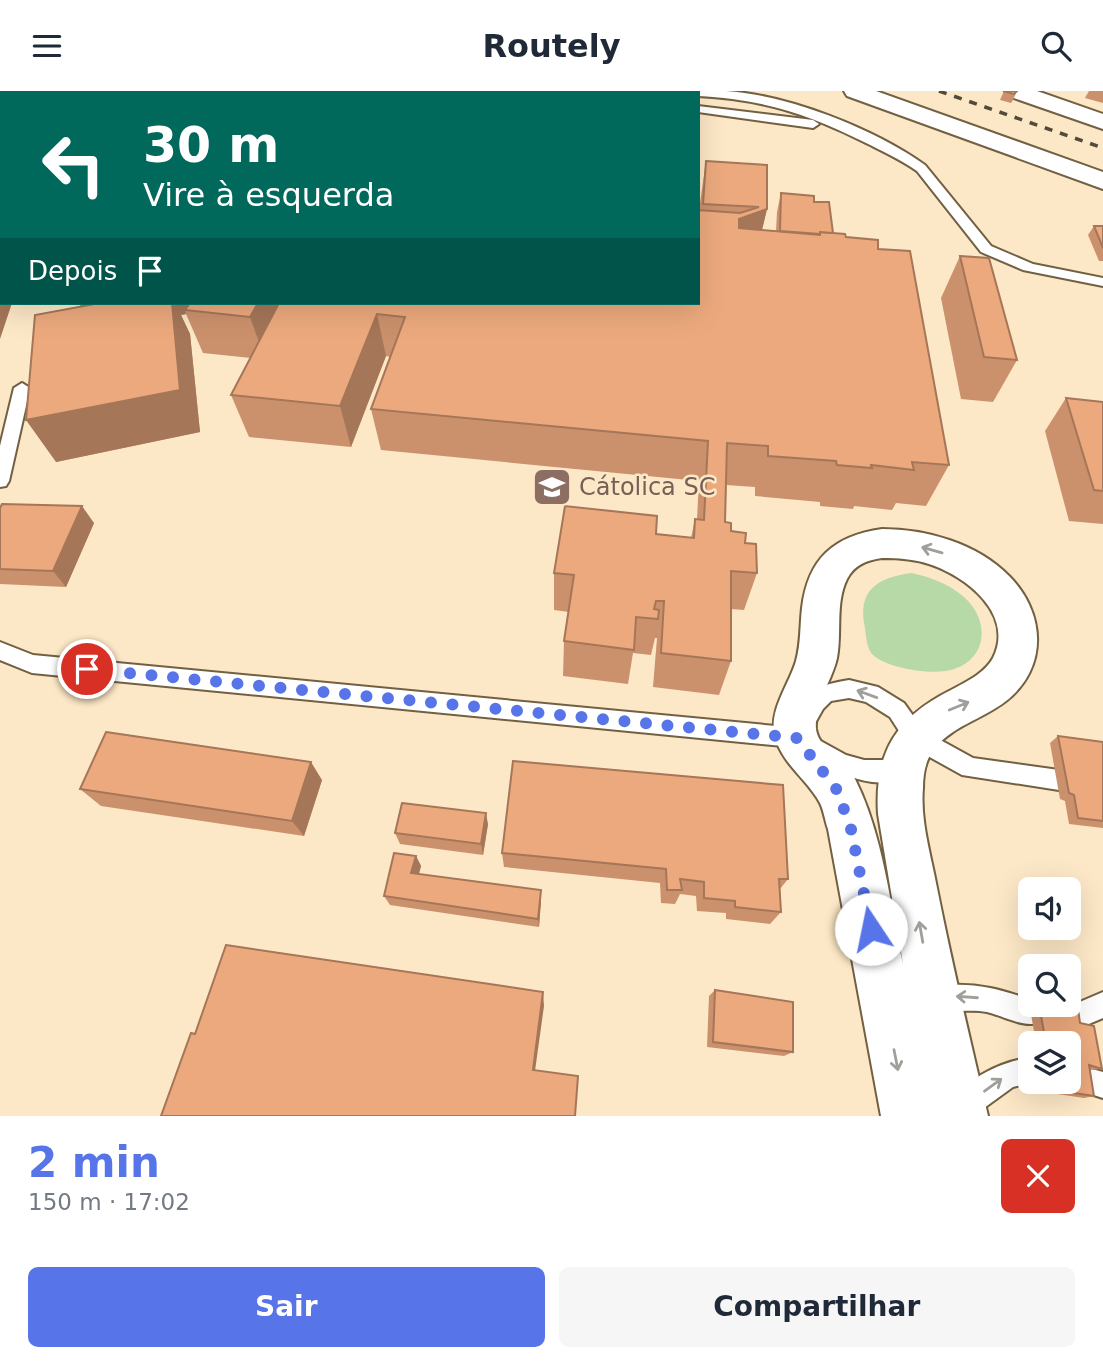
<!DOCTYPE html>
<html lang="pt">
<head>
<meta charset="utf-8">
<style>
	body { margin:0; font-family:"DejaVu Sans",sans-serif; background:#f6f6f7; color:#1f2937; height:100vh; display:flex; flex-direction:column; font-size:26px; white-space:nowrap }
	* { box-sizing:border-box; margin:0 }
	p { font-size:23px; color:#747a83 }
	.icon { flex:none; width:38px; height:38px; fill:none; stroke:currentColor; stroke-width:2; stroke-linecap:round; stroke-linejoin:round }
	.map { position:relative; height:1025px; overflow:hidden }
	.details { display:flex; flex-direction:column; background:#fff; flex:1 }
	.details>* { flex:none }
	.banner { position:absolute; left:0px; top:0px; width:700px; height:214px; box-shadow:0 7px 28px #0002; background:#00695c; color:#fff; overflow:hidden }
	.controls { position:absolute; left:1018px; top:786px; display:grid; gap:14px }
	.controls a { display:grid; place-items:center; width:63px; height:63px; border-radius:10px; background:#fff; box-shadow:0 7px 28px #0002; font-size:35px }
	.pin { position:absolute; display:grid; place-items:center; width:60px; height:60px; color:#fff; margin:-30px; border:4px solid #fff; border-radius:50%; box-shadow:0 2px 7px #0007 }
	.me { position:absolute; width:77px; margin:-38px; rotate:349deg; stroke-linejoin:round; filter:drop-shadow(0 0 5px #0008) }
	.turn { display:flex; align-items:center; gap:24px; height:147px; padding:0 28px; font-size:32px }
	.turn .icon { width:91px; height:91px; stroke-width:2.5 }
	.turn b { display:block; font-size:49px; line-height:60px }
	.then { display:flex; align-items:center; height:66px; padding:0 28px; background:#0003; gap:14px; font-size:26px }
	.round { display:grid; place-items:center; flex:none; width:74px; height:74px; border-radius:10px; background:#f6f6f7 }
	.headline { display:flex; align-items:center; justify-content:space-between; height:119px; padding:0 28px }
	h1 { font-size:42px; font-weight:800; line-height:52px; color:#5774e9 }
	.primary-button { display:flex; gap:14px; margin-top:auto; padding:14px 28px }
	.primary-button a { flex:1; height:80px; border-radius:10px; background:#5774e9; color:#fff; font-size:28px; font-weight:800; line-height:80px; text-align:center }
	.primary-button a+a { background:#f6f6f7; color:#1f2937 }
	header { display:flex; justify-content:space-between; align-items:center; height:91px; padding:0 28px; background:#fff; font-size:32px; font-weight:800 }
	.map>svg:first-child { display:block }
</style>
</head>
<body>
<header><svg class="icon" aria-label="menu" viewBox="0 0 24 24"><path d="M4 6h16M4 12h16M4 18h16"/></svg>Routely<svg class="icon" aria-label="search" viewBox="0 0 24 24"><circle cx="10" cy="10" r="6"/><path d="M15 15l6 6"/></svg></header>
<div class="map">
<svg width="1103" height="1025" viewBox="0 0 1103 1025">
	<rect width="100%" height="100%" fill="#fce7c6"/>
	<path fill="#b6d9a7" d="M911 482C931 486 949 493 964 506 990 529 988 567 954 578 935 585 887 578 872 563 867 557 866 546 865 537 857 499 877 487 911 482Z"/>
	<g fill="none" stroke-linecap="round" stroke-linejoin="round">
		<g stroke="#726042" stroke-width="4">
			<g id="service">
				<polygon points="509,0 546,0 508,2"/>
				<path d="M656 0C680 0 703 0 726 0 789 4 875 38 925 74L991 155 1033 173 1103 187V195L1023 179 981 161 917 80C900 68 882 60 864 51 808 23 761 8 698 5V2Z"/>
				<polygon points="698,15 813,29 819,33 813,37 698,21"/>
				<polygon points="22,292 30,297 9,390 6,395 0,396 0,355 14,297"/>
				<path d="M0 551 33 564 797 637 846 664 864 669H884L891 660 899 657 907 660 910 667C907 673 903 682 898 686 874 705 814 670 793 656L32 582 0 569Z"/>
				<path d="M849 589 878 596 904 612 924 640 973 667 1059 679 1067 682 1070 689 1067 696 1059 699 962 684 908 654 890 626 866 611 849 607 831 610 823 618 814 634 807 637 800 634 796 627C810 598 818 594 849 589Z"/>
				<path d="M949 894C978 892 1003 899 1031 909V914H1041L1045 922 1041 931C1025 938 1004 925 987 921 967 917 944 924 926 917L922 908 926 899Z"/>
				<polygon points="1103,901 1103,927 1070,941 1061,937 1057,928 1061,919"/>
				<path d="M1031 967V990H1038L1013 996 973 1025H953L949 1016C960 990 1003 969 1031 967Z"/>
				<polygon points="1081,975 1103,981 1103,1007 1072,997 1069,990 1072,979"/>
			</g>
		</g>
		<g stroke="#726042" stroke-width="4">
			<path id="minor" d="M882 438C926 438 977 452 1009 485 1045 521 1049 576 1006 610 982 629 950 635 932 661 925 671 923 685 923 697 920 730 931 764 937 797 952 873 970 949 988 1025H881L828 738C825 730 824 720 820 712 807 688 783 674 775 646 768 620 789 594 796 570 801 553 800 534 802 517 808 467 834 445 882 438ZM882 467C898 467 914 468 929 473 966 485 1015 523 993 567 985 582 966 591 951 599 897 626 874 661 878 723L903 873C890 812 883 744 855 688 846 671 818 657 816 638 814 613 832 590 837 567 842 542 835 512 847 488 854 474 867 469 882 467Z"/>
		</g>
		<g stroke="#726042" stroke-width="4">
			<g id="tertiary">
				<polygon points="844,0 876,0 1103,81 1103,98 847,5"/>
				<polygon points="1005,0 1037,0 1103,23 1103,38 1008,5"/>
			</g>
		</g>
		<use href="#service" fill="#fff" fill-rule="evenodd"/>
		<use href="#minor" fill="#fff" fill-rule="evenodd"/>
		<use href="#tertiary" fill="#fff" fill-rule="evenodd"/>
		<polyline stroke="#544a38" stroke-width="3.5" stroke-dasharray="8 8" stroke-linecap="butt" points="939,0 1103,57"/>
	</g>
	<g fill="#cb916c">
		<polygon points="72,0 214,0 214,2 73,2"/>
		<polygon points="1004,0 1017,0 1013,9 1011,12 1000,9"/>
		<polygon points="1089,0 1103,0 1103,12 1085,7"/>
		<polygon points="706,70 767,118 762,139 776,140 777,121 781,102 814,111 833,142 878,158 949,374 926,415 896,412 892,419 854,415 853,418 820,415 820,411 755,405 755,396 726,394 725,431 731,440 745,452 757,482 744,519 731,518 731,570 719,604 653,596 657,547 655,547 651,564 633,562 628,593 563,585 564,550 569,521 554,519 554,482 656,443 691,447 695,428 697,428 699,390 381,359 371,318 390,266 386,265 351,356 249,346 231,304 251,267 203,262 186,223 181,224 190,243 200,341 56,371 81,216 79,212 698,212 699,119"/>
		<polygon points="1094,135 1103,135 1103,170 1099,170 1088,144"/>
		<polygon points="960,165 1017,269 993,311 961,308 941,207"/>
		<polygon points="1066,307 1103,311 1103,433 1069,430 1045,340"/>
		<polygon points="0,417 94,432 66,496 0,493"/>
		<polygon points="1058,645 1103,651 1103,737 1069,733 1065,710 1060,708 1050,652"/>
		<polygon points="322,689 304,745 101,715 80,698"/>
		<polygon points="488,733 483,764 400,753 395,742"/>
		<polygon points="502,762 788,788 780,798 781,821 770,833 726,828 726,822 697,820 696,805 680,803 675,813 661,812 660,792 504,776"/>
		<polygon points="416,765 421,775 419,783 541,799 541,809 539,836 390,814 384,805"/>
		<polygon points="1031,898 1031,914 1069,914 1080,932 1102,978 1090,979 1094,1005 1084,1007 1044,1001 1042,990 1069,990 1069,952 1036,952 1027,900"/>
		<polygon points="715,899 793,961 784,965 707,956 709,905"/>
	</g>
	<g fill="#a57658">
		<polygon points="97,0 156,0 156,2 98,2"/>
		<polygon points="767,118 757,160 731,171 739,128"/>
		<polygon points="2,127 2,212 12,212 0,248 0,132"/>
		<polygon points="79,212 208,212 185,219 186,223 181,224 190,243 200,341 56,371 26,329 86,223"/>
		<polygon points="258,212 303,212 265,268 250,226"/>
		<polygon points="377,223 386,265 351,356 340,315"/>
		<polygon points="82,415 94,432 66,496 53,480"/>
		<polygon points="311,671 322,689 304,745 292,730"/>
		<polygon points="486,722 488,733 483,764 481,753"/>
		<polygon points="416,765 421,775 416,792 411,782"/>
		<polygon points="541,799 541,809 539,836 538,828"/>
		<polygon points="543,901 544,915 534,987 533,979"/>
	</g>
	<g fill="#eca97d" stroke="#a57658" stroke-width="2">
		<rect x="148" y="0" width="60" height="2"/>
		<polygon points="1003,0 1017,0 1014,3"/>
		<polygon points="2,66 2,127 0,132 0,70"/>
		<polygon points="706,70 767,74 767,118 739,128 739,137 820,144 820,141 845,143 846,146 878,149 878,158 910,160 949,374 912,371 914,379 871,374 872,377 837,374 836,370 768,365 768,355 727,352 725,431 731,432 731,440 746,442 745,452 756,453 757,482 731,480 731,570 661,562 664,510 656,510 654,518 659,519 658,528 636,526 634,559 564,550 574,484 554,482 565,415 657,425 656,443 694,447 695,428 704,429 708,350 371,318 405,226 377,223 340,315 231,304 279,212 698,212 698,119 740,122 759,116 703,113"/>
		<polygon points="781,102 814,105 814,111 829,111 833,142 820,141 820,143 780,140"/>
		<polygon points="1094,135 1103,135 1103,157"/>
		<polygon points="960,165 989,167 1017,269 984,266"/>
		<polygon points="95,212 172,212 180,299 26,329 35,224 95,213"/>
		<polygon points="190,212 258,212 250,226 185,219"/>
		<polygon points="1066,307 1103,311 1103,400 1094,399"/>
		<polygon points="2,413 82,415 53,480 0,478 0,417"/>
		<polygon points="106,641 311,671 292,730 80,698"/>
		<polygon points="1058,645 1103,651 1103,730 1078,727 1074,704 1069,702"/>
		<polygon points="513,670 783,694 788,788 779,788 781,821 735,816 735,810 704,807 704,791 680,788 682,799 667,799 666,778 502,762"/>
		<polygon points="402,712 486,722 481,753 395,742"/>
		<polygon points="394,762 416,765 411,782 541,799 538,828 384,805"/>
		<polygon points="226,854 543,901 533,979 578,985 575,1025 161,1025 191,942 195,943"/>
		<polygon points="715,899 793,911 793,961 713,951"/>
		<polygon points="1069,902 1076,903 1080,932 1094,935 1102,978 1089,974 1094,1005 1054,999 1052,990 1069,990 1069,952 1046,952 1039,914 1069,914"/>
	</g>
	<defs><path id="oneway-shaft" d="M-6 0H5M1.5-3L5.5 0L1.5 3" fill="none" stroke-width="1.6" stroke-linecap="round" stroke-linejoin="round" transform="scale(1.75)"/></defs>
	<g stroke="#a19f9a">
		<use href="#oneway-shaft" transform="translate(932 459) rotate(-164)"/>
		<use href="#oneway-shaft" transform="translate(867 603) rotate(-160)"/>
		<use href="#oneway-shaft" transform="translate(959 615) rotate(-22)"/>
		<use href="#oneway-shaft" transform="translate(921 841) rotate(-100)"/>
		<use href="#oneway-shaft" transform="translate(967 906) rotate(-176)"/>
		<use href="#oneway-shaft" transform="translate(896 969) rotate(79)"/>
		<use href="#oneway-shaft" transform="translate(993 994) rotate(-36)"/>
	</g>
	<g fill="none" stroke-linecap="round" stroke-linejoin="round">
		<polyline stroke="#5774e9" stroke-width="12" stroke-dasharray="0 21.6" points="87,578 797,647 837,699 851,738 871,838"/>
	</g>
	<defs>
		<g id="university-square" transform="scale(2.0125)"><rect x="-9" y="-9" width="18" height="18" rx="4" fill="#8d6e63" stroke="#fce7c6"/><path d="M0-5L7-2L0 1L-7-2ZM-4 1L0 2.5L4 1V4Q0 6-4 4Z" fill="#fff"/></g>
	</defs>
	<g fill-rule="evenodd">
		<use href="#university-square" x="552" y="396"/>
	</g>
	<g text-anchor="middle" stroke-width="5" stroke-linejoin="round" paint-order="stroke">
		<g font-size="24" fill="#785e54" stroke="#fce7c6" text-anchor="start">
			<text x="579" y="404">Cátolica SC</text>
		</g>
	</g>
</svg>
<div class="controls">
<a><svg class="icon" aria-label="sound" viewBox="0 0 24 24"><path d="M4 9h4l5-4v14l-5-4H4zM17 9q2 3 0 6"/></svg></a>
<a><svg class="icon" aria-label="search" viewBox="0 0 24 24"><circle cx="10" cy="10" r="6"/><path d="M15 15l6 6"/></svg></a>
<a><svg class="icon" aria-label="layers" viewBox="0 0 24 24"><path d="M12 4l9 5-9 5-9-5zM3 14l9 5 9-5"/></svg></a>
</div>
<div class="pin" style="left:87px;top:578px;background:#d93025"><svg class="icon" aria-label="arrive" viewBox="0 0 24 24"><path d="M6 21V4h12l-3 4 3 4H6"/></svg></div>
<svg class="me" style="left:871px;top:838px" viewBox="-20 -20 40 40"><circle r="19" fill="#fff"/><path d="M0-13L10 11 0 6-10 11z" fill="#5774e9"/></svg>
<div class="banner">
<div class="turn"><svg class="icon" aria-label="left" viewBox="0 0 24 24"><path d="M17 20v-9H6M10 6l-5 5 5 5"/></svg><div><b>30 m</b>Vire à esquerda</div></div>
<div class="then">Depois<svg class="icon" aria-label="arrive" viewBox="0 0 24 24"><path d="M6 21V4h12l-3 4 3 4H6"/></svg></div>
</div>
</div>
<section class="details">
<div class="headline"><div><h1>2 min</h1><p>150 m · 17:02</p></div><a class="round" style="background:#d93025;color:#fff"><svg class="icon" aria-label="close" viewBox="0 0 24 24"><path d="M6 6l12 12M18 6L6 18"/></svg></a></div>
<div class="primary-button"><a>Sair</a><a>Compartilhar</a></div>
</section>
</body>
</html>
